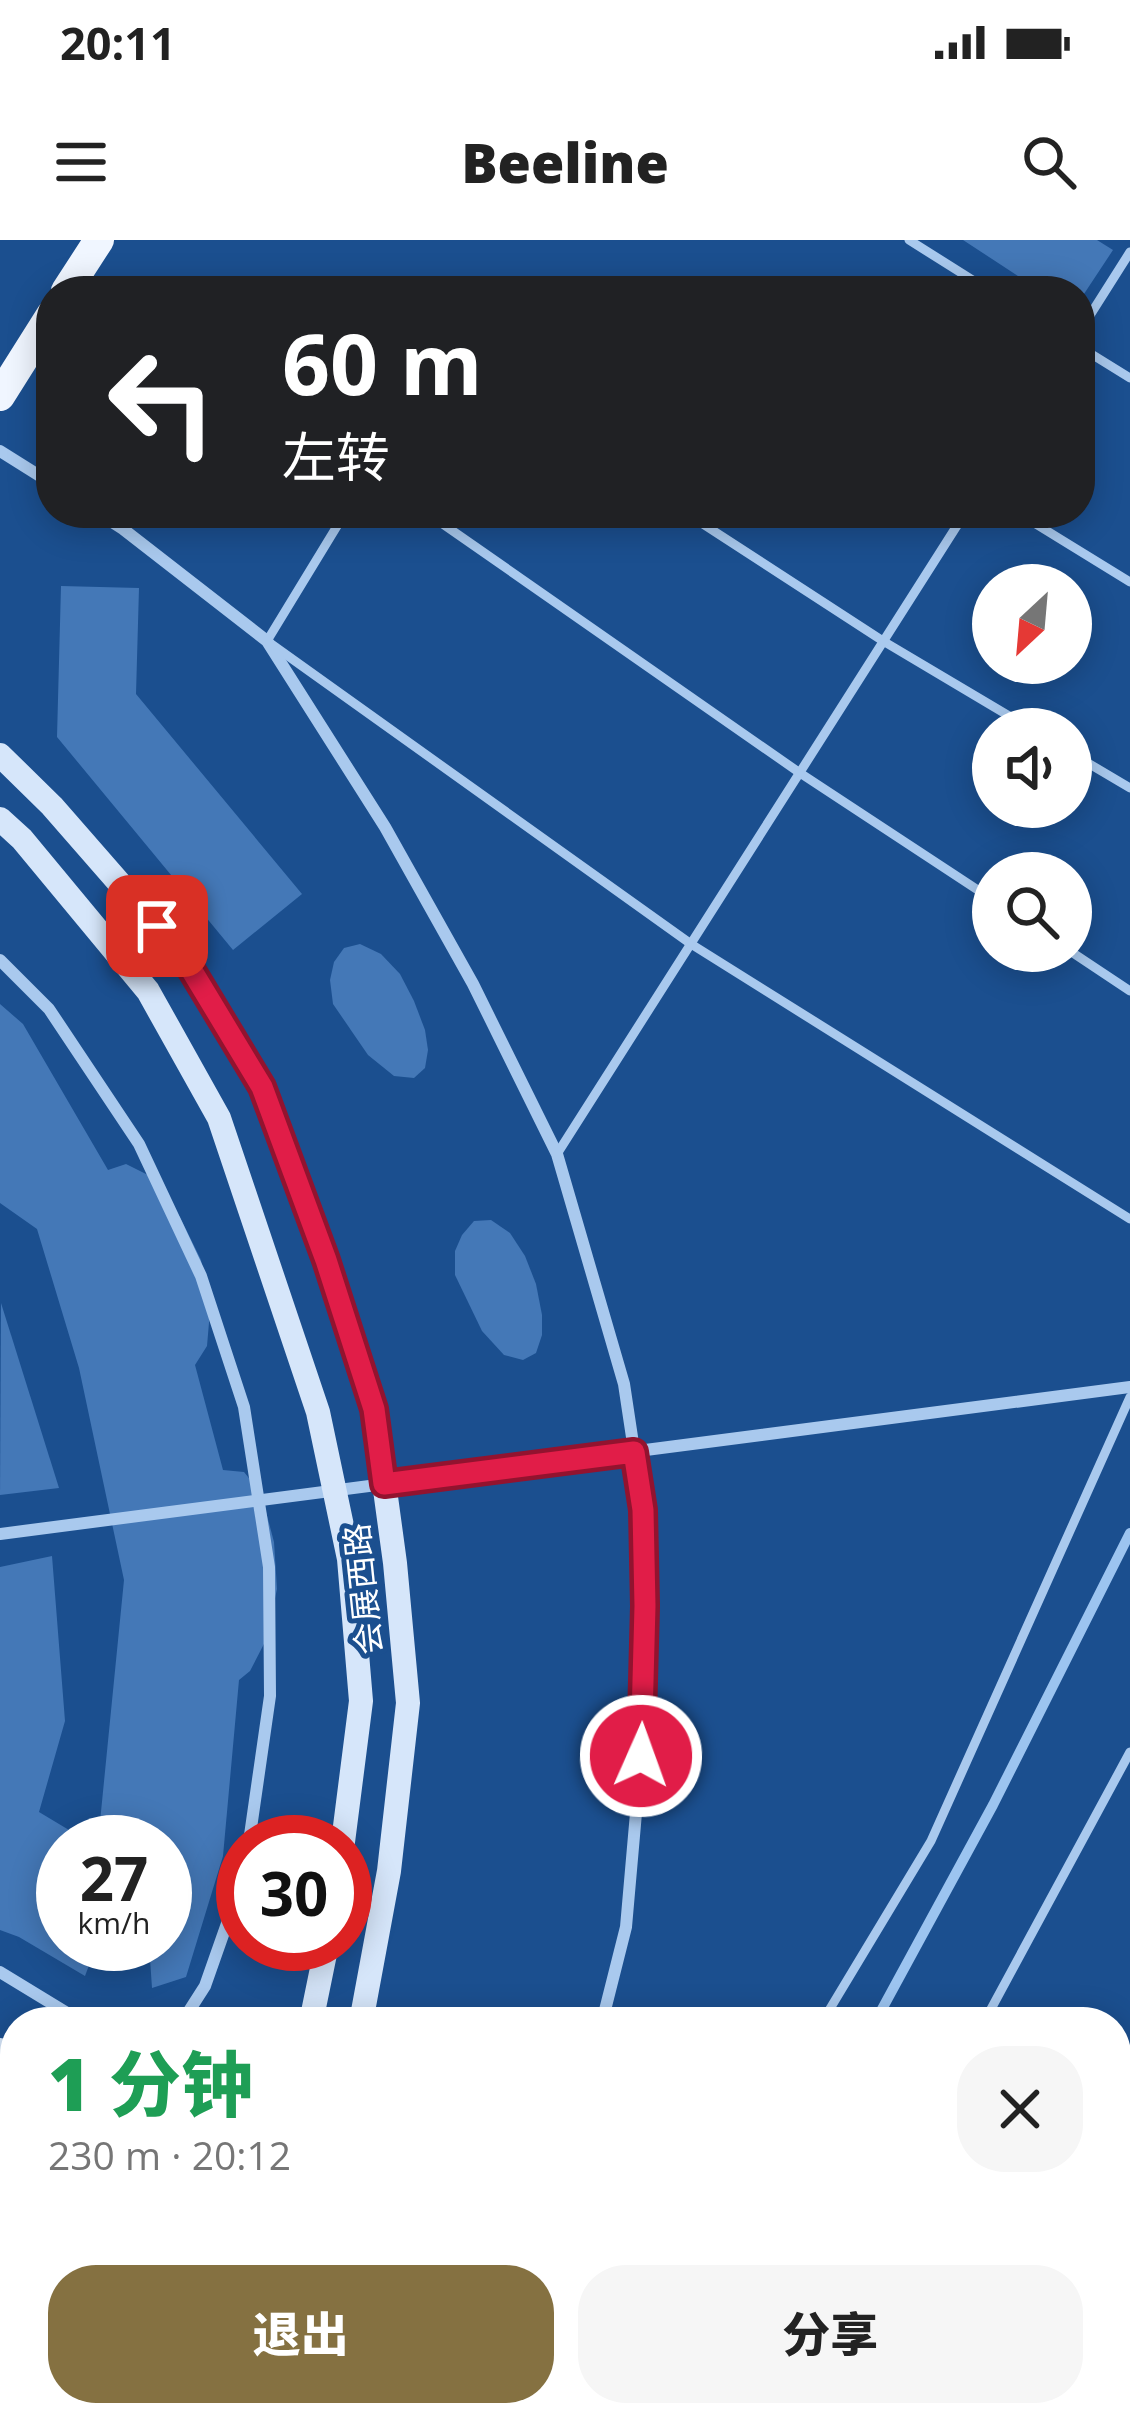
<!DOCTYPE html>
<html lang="zh">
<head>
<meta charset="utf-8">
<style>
	body { margin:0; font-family:"Open Sans","Noto Sans SC",sans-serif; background:#f6f6f6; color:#222; height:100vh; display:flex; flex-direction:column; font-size:45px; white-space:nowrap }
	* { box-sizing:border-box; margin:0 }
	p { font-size:39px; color:#767676 }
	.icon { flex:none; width:66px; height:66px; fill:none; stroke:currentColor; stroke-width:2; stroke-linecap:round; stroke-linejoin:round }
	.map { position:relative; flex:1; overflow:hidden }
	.details { position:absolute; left:0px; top:1767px; width:1131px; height:420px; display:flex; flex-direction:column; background:#fff; border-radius:48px 48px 0 0; box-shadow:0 6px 30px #0003 }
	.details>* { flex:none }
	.banner { position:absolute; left:36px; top:36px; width:1059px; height:252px; border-radius:48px; box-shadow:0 6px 30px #0003; background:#202124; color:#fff; overflow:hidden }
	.needle { width:78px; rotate:206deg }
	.fabs { position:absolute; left:972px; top:324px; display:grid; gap:24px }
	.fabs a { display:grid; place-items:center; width:120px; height:120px; border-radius:50%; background:#fff; box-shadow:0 6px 30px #0003; font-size:60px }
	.speed { position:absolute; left:36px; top:1575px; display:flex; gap:24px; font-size:60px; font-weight:700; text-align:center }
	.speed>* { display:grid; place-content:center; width:156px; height:156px; border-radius:50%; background:#fff; box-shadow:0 6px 30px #0003; line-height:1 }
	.speed small { font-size:30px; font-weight:400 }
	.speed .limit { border:18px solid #d22; background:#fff; color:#111 }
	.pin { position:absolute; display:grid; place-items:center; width:102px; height:102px; color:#fff; margin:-51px; border-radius:24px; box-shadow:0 6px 18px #0006 }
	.me { position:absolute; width:132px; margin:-66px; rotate:2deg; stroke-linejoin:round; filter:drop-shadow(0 0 9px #0008) }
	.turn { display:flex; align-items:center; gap:42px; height:252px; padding:0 48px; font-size:54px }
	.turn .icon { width:156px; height:156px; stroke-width:2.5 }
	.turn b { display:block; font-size:84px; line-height:102px }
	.round { display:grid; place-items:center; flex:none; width:126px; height:126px; border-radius:48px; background:#f6f6f6 }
	.overview { display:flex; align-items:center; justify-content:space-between; height:204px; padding:0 48px }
	h1 { font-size:72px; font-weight:800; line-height:90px; color:#1e9e55 }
	.primary-button { display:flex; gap:24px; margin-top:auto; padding:24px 48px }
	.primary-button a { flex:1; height:138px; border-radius:48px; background:#857141; color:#fff; font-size:48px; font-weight:800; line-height:138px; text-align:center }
	.primary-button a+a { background:#f6f6f6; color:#222 }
	.status { display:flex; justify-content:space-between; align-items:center; height:84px; padding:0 60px; background:#fff; direction:ltr }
	.status svg { height:33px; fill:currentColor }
	header { display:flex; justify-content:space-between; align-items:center; height:156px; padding:0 48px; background:#fff; font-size:54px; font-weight:800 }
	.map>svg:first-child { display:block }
</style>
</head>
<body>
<div class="status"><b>20:11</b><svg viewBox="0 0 49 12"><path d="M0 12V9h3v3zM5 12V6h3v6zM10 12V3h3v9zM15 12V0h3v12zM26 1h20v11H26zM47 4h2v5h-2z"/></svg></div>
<header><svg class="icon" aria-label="menu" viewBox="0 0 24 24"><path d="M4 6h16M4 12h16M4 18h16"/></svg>Beeline<svg class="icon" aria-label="search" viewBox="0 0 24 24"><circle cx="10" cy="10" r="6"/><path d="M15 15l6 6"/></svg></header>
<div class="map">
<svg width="1130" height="2187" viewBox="0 0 1130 2187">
	<rect width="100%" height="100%" fill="#1b4f8f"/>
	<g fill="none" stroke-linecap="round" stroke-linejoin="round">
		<polyline stroke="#9cc4f0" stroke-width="10" points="875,1782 993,1565 1130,1293"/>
	</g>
	<g fill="#4478b7">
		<polygon points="963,0 1097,0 1113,10 1080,60 1080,51 1041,51"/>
		<polygon points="61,346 139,348 136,454 302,654 233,710 57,497"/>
		<polygon points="360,704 381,714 400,734 414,761 425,790 428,810 425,828 414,838 394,836 368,815 333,764 330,740 334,722 344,708"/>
		<polygon points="0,764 23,784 108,930 126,924 150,936 180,977 201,1020 210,1071 207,1106 195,1125 223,1230 244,1232 261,1253 274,1302 277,1349 266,1400 250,1431 239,1440 223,1616 186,1737 152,1748 149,1704 165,1704 165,1602 98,1602 124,1340 79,1128 37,989 0,963"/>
		<polygon points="491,980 510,993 525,1016 536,1044 542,1075 542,1095 536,1113 523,1120 504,1115 482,1091 455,1035 455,1011 462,995 474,981"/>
		<polygon points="1,1063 59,1248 0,1255"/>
		<polygon points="52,1316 65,1481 39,1572 69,1590 80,1602 63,1602 63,1704 97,1704 85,1736 19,1697 0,1690 0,1327"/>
		<polygon points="806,2172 957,2172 981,2187 796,2187"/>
	</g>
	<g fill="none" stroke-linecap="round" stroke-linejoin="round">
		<g stroke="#a9c9ee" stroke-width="9">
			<polyline points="909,0 990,51"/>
			<polyline points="1080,91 1130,12"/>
			<polyline points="1080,107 1130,138"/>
			<polyline points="345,273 267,401 691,704 1130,979"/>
			<polyline points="427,273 800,533 993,660"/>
			<polyline points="686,273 883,401 1031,489"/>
			<polyline points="1018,273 1130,342"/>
			<polyline points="1071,513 1130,548"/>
			<polyline points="1070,711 1130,751"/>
			<polyline points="557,914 965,273"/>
			<polyline points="822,1782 931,1601 1130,1157"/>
			<polyline points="984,1782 1130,1512"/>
			<polyline points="1116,1944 1130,1920"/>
			<polyline points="1116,2151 1130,2161"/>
			<polyline points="736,2187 746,2172"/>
		</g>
		<g stroke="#a9c9ee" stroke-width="12">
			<polyline points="0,211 51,243"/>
			<polyline points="98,273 123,289 267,401 385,587 473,744 557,914 624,1144 643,1270 645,1366 641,1516 626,1687 602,1782"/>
			<polyline points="0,720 49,769 139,904 201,1036 244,1167 269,1327 270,1456 249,1602"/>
			<polyline points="0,1294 1130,1147"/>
			<polyline points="0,1732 82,1782"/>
			<polyline points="182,1782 205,1746 243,1638"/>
			<polyline points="232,2172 241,2187"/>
		</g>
		<g stroke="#d6e6fa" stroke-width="24">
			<polyline points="0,515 52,566 183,716 262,847 325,1020 374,1169 395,1323 408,1463 389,1631 361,1782"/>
			<polyline points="0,579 22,599 148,751 219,878 318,1172 349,1319 361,1461 343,1602"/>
			<polyline points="311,1782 327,1704"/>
			<polyline points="0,1810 15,1820"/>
			<polyline points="0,1892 15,1902"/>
			<polyline points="427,2172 450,2187"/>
			<polyline points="551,2172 574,2187"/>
			<polyline points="132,2187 142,2172"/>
			<polyline points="192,2187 202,2172"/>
		</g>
		<g stroke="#f0f6ff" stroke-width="30">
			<polyline points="66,51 99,0"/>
			<polyline points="0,156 51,75"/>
		</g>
	</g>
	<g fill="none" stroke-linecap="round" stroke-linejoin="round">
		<g stroke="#92132f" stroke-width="30">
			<polyline id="route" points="157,686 183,716 262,847 326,1020 374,1169 384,1244 634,1212 643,1270 645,1366 641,1516"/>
		</g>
		<use href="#route" stroke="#e11d48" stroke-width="21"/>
	</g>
	<g text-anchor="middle" stroke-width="10" stroke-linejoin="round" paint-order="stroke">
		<g font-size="33" fill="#fff" stroke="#1b4f8f">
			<text transform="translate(363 1349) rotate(-96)" y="12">会展西路</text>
		</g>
	</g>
</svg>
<div class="fabs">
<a><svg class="needle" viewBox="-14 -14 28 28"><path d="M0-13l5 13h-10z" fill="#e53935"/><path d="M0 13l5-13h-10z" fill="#767676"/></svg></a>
<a><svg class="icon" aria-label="sound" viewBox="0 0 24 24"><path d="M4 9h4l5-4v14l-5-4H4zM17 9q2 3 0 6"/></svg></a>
<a><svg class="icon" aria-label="search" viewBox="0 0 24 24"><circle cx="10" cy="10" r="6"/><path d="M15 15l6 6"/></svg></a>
</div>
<div class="speed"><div>27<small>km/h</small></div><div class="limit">30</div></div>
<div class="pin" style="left:157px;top:686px;background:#d93025"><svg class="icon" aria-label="arrive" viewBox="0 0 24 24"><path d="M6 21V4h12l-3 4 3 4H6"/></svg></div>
<svg class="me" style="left:641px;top:1516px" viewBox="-20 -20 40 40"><circle r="17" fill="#e11d48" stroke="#fff" stroke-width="3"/><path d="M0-11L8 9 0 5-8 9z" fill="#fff"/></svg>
<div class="banner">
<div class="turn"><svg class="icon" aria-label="left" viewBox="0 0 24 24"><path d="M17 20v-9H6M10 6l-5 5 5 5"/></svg><div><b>60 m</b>左转</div></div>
</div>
<section class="details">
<div class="overview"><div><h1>1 分钟</h1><p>230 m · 20:12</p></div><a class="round"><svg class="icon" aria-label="close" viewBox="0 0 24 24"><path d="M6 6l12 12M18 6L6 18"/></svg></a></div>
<div class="primary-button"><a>退出</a><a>分享</a></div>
</section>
</div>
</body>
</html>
